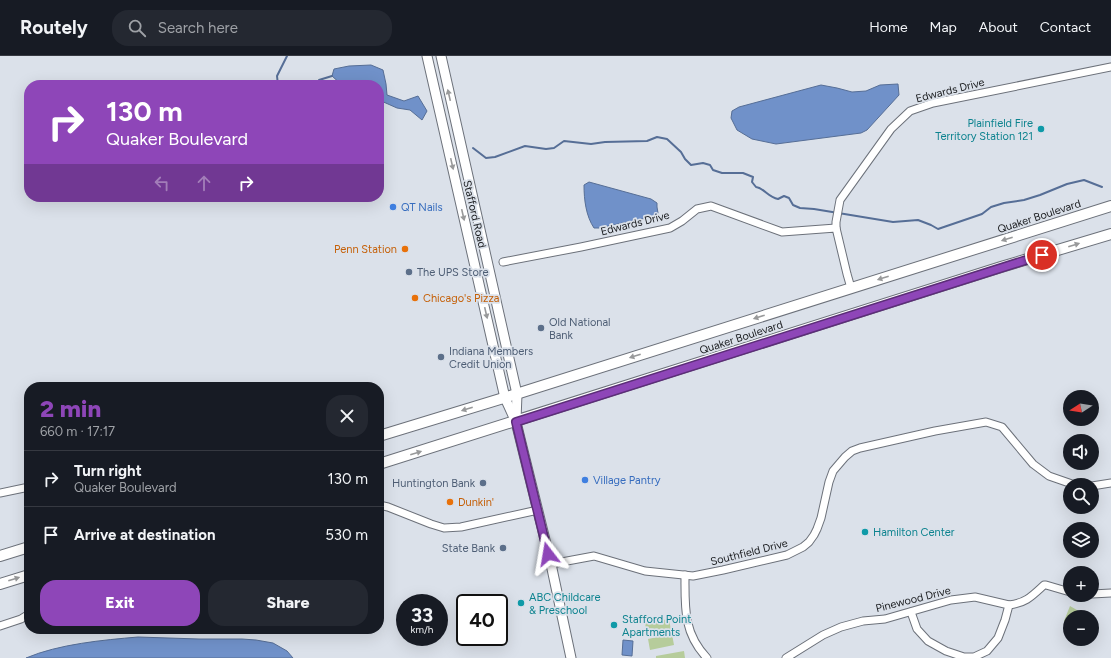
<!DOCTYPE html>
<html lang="en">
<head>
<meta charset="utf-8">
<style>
	body { margin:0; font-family:Figtree,sans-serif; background:#242831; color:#f1f3f6; height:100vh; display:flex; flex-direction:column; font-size:15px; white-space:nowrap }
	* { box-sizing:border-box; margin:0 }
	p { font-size:13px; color:#9ea1a6 }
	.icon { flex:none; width:22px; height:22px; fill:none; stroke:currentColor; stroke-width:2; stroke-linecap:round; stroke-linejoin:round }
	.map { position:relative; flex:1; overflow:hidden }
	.details { position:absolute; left:24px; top:326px; width:360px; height:252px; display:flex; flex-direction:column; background:#171b24; border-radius:16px; box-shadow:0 4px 16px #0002 }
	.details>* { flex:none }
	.guide { position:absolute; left:24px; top:24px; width:360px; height:122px; border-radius:16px; box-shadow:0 4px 16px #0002; background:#8e46b8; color:#fff; overflow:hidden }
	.needle { width:26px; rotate:258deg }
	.fabs { position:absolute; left:1063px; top:334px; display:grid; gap:8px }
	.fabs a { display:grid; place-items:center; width:36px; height:36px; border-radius:50%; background:#171b24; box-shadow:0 4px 16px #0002; font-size:20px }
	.speed { position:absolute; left:396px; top:538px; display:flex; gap:8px; font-size:20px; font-weight:700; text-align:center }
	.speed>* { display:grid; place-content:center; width:52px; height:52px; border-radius:50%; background:#171b24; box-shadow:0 4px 16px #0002; line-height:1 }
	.speed small { font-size:10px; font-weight:400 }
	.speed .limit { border:2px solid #111; border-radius:6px; background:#fff; color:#111 }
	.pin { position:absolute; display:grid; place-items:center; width:34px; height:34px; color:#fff; margin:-17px; border:2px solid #fff; border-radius:50%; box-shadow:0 1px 4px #0007 }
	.me { position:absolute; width:44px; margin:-22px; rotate:346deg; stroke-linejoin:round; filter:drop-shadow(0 0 3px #0008) }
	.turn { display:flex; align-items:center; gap:14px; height:84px; padding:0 16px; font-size:18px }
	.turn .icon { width:52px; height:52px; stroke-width:2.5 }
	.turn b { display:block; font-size:28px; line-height:34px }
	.lanes { display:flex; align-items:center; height:38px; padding:0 16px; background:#0003; justify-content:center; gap:20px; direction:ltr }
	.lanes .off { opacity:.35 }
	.round { display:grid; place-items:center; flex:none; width:42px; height:42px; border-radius:16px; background:#242831 }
	.overview { display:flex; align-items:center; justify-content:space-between; height:68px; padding:0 16px }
	h1 { font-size:24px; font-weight:800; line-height:30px; color:#8e46b8 }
	.primary-button { display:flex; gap:8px; margin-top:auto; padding:8px 16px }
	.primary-button a { flex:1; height:46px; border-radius:16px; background:#8e46b8; color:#fff; font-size:16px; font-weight:800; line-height:46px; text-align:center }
	.primary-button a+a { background:#242831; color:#f1f3f6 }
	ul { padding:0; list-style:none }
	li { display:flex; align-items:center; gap:12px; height:56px; padding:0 16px; border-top:1px solid #363941 }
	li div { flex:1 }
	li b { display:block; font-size:15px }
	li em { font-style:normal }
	header { display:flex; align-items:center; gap:24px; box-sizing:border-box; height:56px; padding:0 20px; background:#171b24; border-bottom:1px solid #363941 }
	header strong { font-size:19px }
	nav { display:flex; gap:22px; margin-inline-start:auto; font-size:14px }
	.search { width:280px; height:36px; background:#242831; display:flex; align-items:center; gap:10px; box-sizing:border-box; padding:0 14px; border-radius:16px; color:#9ea1a6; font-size:15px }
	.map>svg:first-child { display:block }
</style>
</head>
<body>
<header>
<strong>Routely</strong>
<div class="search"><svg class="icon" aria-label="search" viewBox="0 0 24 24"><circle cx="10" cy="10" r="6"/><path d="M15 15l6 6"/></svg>Search here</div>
<nav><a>Home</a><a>Map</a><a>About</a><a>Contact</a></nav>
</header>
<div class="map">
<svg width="1111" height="602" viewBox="0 0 1111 602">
	<rect width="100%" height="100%" fill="#dbe1ea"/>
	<g fill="#b6cc9b">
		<polygon points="1070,550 1089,561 1070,561 1070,569 1064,565"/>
		<polygon points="669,563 671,574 647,579 645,567"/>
		<polygon points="672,578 674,589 650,594 648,583"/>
		<polygon points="684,595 685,602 656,602 656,600"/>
	</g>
	<g fill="#7091c9" stroke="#566e96">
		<polygon points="371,9 383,14 386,28 387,39 404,45 418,40 427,55 422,64 410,54 397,52 379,44 379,29 342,29 332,20 334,13 349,10"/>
		<polygon points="898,28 899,39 867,74 861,77 776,88 752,83 737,74 731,62 732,55 739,51 821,29 837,32 852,36 866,35 880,29"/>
		<path d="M589 126 651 143 657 147V151L658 157 656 160 599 172H594C586 160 584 144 584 129Z"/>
		<path d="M138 581 199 583H242L256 584 273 587 287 595 293 602H26C59 588 103 584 138 581Z"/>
		<polygon points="623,584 633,585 632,600 622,599"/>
	</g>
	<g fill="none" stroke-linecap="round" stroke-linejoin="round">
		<g stroke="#566e96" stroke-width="2">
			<polyline points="278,29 277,20 287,0"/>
			<polyline points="317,29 319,24 332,20"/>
			<path d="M473 92 486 102 495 101 525 90 546 93 554 92 564 85 591 88 605 86 647 85 657 81 667 83 681 96 685 103 691 109 703 107 710 109 713 114 722 117H743L753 121 752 126 756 131C764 132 768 141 778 143L784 140 789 142 793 149 800 152 814 153 893 166 918 164 931 169 938 173 982 158 991 151 1004 147 1024 144 1040 139 1067 128 1084 124 1102 131"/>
		</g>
		<g stroke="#6c717a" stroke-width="9">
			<g id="street">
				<polyline points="836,172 836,166 840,144 891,73 910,55 933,47 1111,11"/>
				<polyline points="503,206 581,191 670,172 682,165 697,153 711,150 782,176 836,172 847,218 851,232"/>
				<polyline points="1092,430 1111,427"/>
				<polyline points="0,437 29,431"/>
				<polyline points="379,449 388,451 431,468 444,472 461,471 538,454"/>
				<polyline points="551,508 594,500 645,515 693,520 723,514 787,499 803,491 809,486 814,479 817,473 821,462 829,426 833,415 845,401 852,395 860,392 935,375 986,366 1002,371 1033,408 1049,420 1072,428 1082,429"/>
				<path d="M685 519C685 551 683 577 707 602"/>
				<polyline points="1092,538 1111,537"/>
				<polyline points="911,556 917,573 928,585 946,595 964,601 974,601 987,595 998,582 1005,564 1009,549"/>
				<polyline points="0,570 21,563 29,558"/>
				<path d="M786 602 823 579 841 571 863 565 885 563 951 544 975 541 1009 549C1026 547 1032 540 1044 529H1046L1070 536"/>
			</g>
		</g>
		<g stroke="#6c717a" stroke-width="11">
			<g id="secondary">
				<polyline points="427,0 505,342 516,366 551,508 571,602"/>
				<polyline points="441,0 517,338 516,364"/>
			</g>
		</g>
		<g stroke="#6c717a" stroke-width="12">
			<g id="primary">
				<polyline points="379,380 510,340 1111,150"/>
				<polyline points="379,408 1001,211 1111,178"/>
				<polyline points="0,500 29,491"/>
				<polyline points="0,528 29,519"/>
			</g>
		</g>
		<use href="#street" stroke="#fff" stroke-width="7"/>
		<use href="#secondary" stroke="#fff" stroke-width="9"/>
		<use href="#primary" stroke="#fff" stroke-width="10"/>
	</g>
	<defs><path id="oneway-solid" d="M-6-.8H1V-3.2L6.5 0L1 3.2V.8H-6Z"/></defs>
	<g fill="#98999a">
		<use href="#oneway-solid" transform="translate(449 39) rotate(-103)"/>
		<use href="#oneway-solid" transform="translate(452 108) rotate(77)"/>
		<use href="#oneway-solid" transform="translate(463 159) rotate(77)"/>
		<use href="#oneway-solid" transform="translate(1007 183) rotate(162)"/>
		<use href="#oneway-solid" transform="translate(1074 189) rotate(-17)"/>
		<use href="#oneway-solid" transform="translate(883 222) rotate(162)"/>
		<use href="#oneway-solid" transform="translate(486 257) rotate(77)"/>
		<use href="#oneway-solid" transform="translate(759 261) rotate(162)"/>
		<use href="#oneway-solid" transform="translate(635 300) rotate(162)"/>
		<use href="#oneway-solid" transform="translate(467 353) rotate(163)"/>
		<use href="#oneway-solid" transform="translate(416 397) rotate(-17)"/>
		<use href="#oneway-solid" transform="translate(14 523) rotate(-18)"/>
	</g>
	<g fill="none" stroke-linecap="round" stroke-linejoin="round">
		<g stroke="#5c2e78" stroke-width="10">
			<polyline id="route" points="548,498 516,366 1042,199"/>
		</g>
		<use href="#route" stroke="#8e46b8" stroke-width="7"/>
	</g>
	<g fill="#0f9aa8" stroke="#dbe1ea" stroke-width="1.5">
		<circle cx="1041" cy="73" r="4"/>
		<circle cx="865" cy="476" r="4"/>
		<circle cx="521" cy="547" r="4"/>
		<circle cx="614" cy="569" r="4"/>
	</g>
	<g fill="#3f7fe0" stroke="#dbe1ea" stroke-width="1.5">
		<circle cx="393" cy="151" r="4"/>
		<circle cx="585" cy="424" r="4"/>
	</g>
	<g fill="#e8710a" stroke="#dbe1ea" stroke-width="1.5">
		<circle cx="405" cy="193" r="4"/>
		<circle cx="415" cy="242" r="4"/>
		<circle cx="450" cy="446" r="4"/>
	</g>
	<g fill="#5c6f8a" stroke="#dbe1ea" stroke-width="1.5">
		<circle cx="409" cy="216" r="4"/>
		<circle cx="541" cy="272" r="4"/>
		<circle cx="441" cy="301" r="4"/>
		<circle cx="483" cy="427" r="4"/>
		<circle cx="503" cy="492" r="4"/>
	</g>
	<g text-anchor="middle" stroke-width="3.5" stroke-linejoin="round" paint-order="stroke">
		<g font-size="11" fill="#1a1c1f" stroke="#dbe1ea">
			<text transform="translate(950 34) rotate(-14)" y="4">Edwards Drive</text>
			<text transform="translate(475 158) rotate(77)" y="4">Stafford Road</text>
			<text transform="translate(1039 160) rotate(-18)" y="4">Quaker Boulevard</text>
			<text transform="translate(635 167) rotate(-14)" y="4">Edwards Drive</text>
			<text transform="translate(741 281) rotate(-18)" y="4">Quaker Boulevard</text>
			<text transform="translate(749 496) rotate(-14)" y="4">Southfield Drive</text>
			<text transform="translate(913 543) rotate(-14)" y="4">Pinewood Drive</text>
		</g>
		<g font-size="11" fill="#0d838f" stroke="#dbe1ea" text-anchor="start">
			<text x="1033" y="71" text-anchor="end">Plainfield Fire<tspan x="1033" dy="13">Territory Station 121</tspan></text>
			<text x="873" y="480">Hamilton Center</text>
			<text x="529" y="545">ABC Childcare<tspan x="529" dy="13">&amp; Preschool</tspan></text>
			<text x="622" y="567">Stafford Point<tspan x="622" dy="13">Apartments</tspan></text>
		</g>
		<g font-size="11" fill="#366cbe" stroke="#dbe1ea" text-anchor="start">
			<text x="401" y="155">QT Nails</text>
			<text x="593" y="428">Village Pantry</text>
		</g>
		<g font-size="11" fill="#c56008" stroke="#dbe1ea" text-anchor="start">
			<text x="397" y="197" text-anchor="end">Penn Station</text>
			<text x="423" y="246">Chicago's Pizza</text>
			<text x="458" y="450">Dunkin'</text>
		</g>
		<g font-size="11" fill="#4e5e75" stroke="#dbe1ea" text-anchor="start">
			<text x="417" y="220">The UPS Store</text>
			<text x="549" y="270">Old National<tspan x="549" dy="13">Bank</tspan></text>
			<text x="449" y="299">Indiana Members<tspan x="449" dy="13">Credit Union</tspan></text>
			<text x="475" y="431" text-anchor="end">Huntington Bank</text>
			<text x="495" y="496" text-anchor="end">State Bank</text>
		</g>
	</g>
</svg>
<div class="fabs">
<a><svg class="needle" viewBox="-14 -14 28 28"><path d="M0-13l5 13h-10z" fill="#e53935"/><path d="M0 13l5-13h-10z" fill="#9ea1a6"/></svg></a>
<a><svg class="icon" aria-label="sound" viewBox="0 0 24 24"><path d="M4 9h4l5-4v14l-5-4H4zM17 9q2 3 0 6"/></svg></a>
<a><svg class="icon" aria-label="search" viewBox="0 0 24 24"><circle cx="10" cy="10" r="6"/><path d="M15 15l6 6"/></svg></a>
<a><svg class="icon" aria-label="layers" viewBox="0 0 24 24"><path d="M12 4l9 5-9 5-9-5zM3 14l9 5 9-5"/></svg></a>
<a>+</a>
<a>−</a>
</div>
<div class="speed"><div>33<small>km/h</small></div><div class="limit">40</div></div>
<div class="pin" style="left:1042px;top:199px;background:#d93025"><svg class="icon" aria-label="arrive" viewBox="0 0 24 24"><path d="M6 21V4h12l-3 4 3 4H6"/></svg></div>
<svg class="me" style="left:548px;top:498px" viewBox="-20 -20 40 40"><path d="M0-17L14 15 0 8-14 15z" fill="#8e46b8" stroke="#fff" stroke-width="4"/></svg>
<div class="guide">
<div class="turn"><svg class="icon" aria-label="right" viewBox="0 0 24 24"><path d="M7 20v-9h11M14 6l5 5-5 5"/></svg><div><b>130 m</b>Quaker Boulevard</div></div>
<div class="lanes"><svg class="icon off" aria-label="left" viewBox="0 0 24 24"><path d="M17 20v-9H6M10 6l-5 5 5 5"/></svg><svg class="icon off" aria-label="ahead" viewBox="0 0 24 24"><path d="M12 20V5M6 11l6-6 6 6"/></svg><svg class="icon" aria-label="right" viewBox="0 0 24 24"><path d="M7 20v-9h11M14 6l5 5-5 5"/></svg></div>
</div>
<section class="details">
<div class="overview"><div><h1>2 min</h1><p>660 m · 17:17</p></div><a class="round"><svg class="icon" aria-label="close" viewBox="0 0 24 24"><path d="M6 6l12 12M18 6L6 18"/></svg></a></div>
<ul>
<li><svg class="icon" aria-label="right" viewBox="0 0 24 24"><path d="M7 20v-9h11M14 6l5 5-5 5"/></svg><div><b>Turn right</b><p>Quaker Boulevard</p></div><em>130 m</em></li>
<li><svg class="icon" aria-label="arrive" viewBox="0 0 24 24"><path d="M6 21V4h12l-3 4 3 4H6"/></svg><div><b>Arrive at destination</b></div><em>530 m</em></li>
</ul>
<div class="primary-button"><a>Exit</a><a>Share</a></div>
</section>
</div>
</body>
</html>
